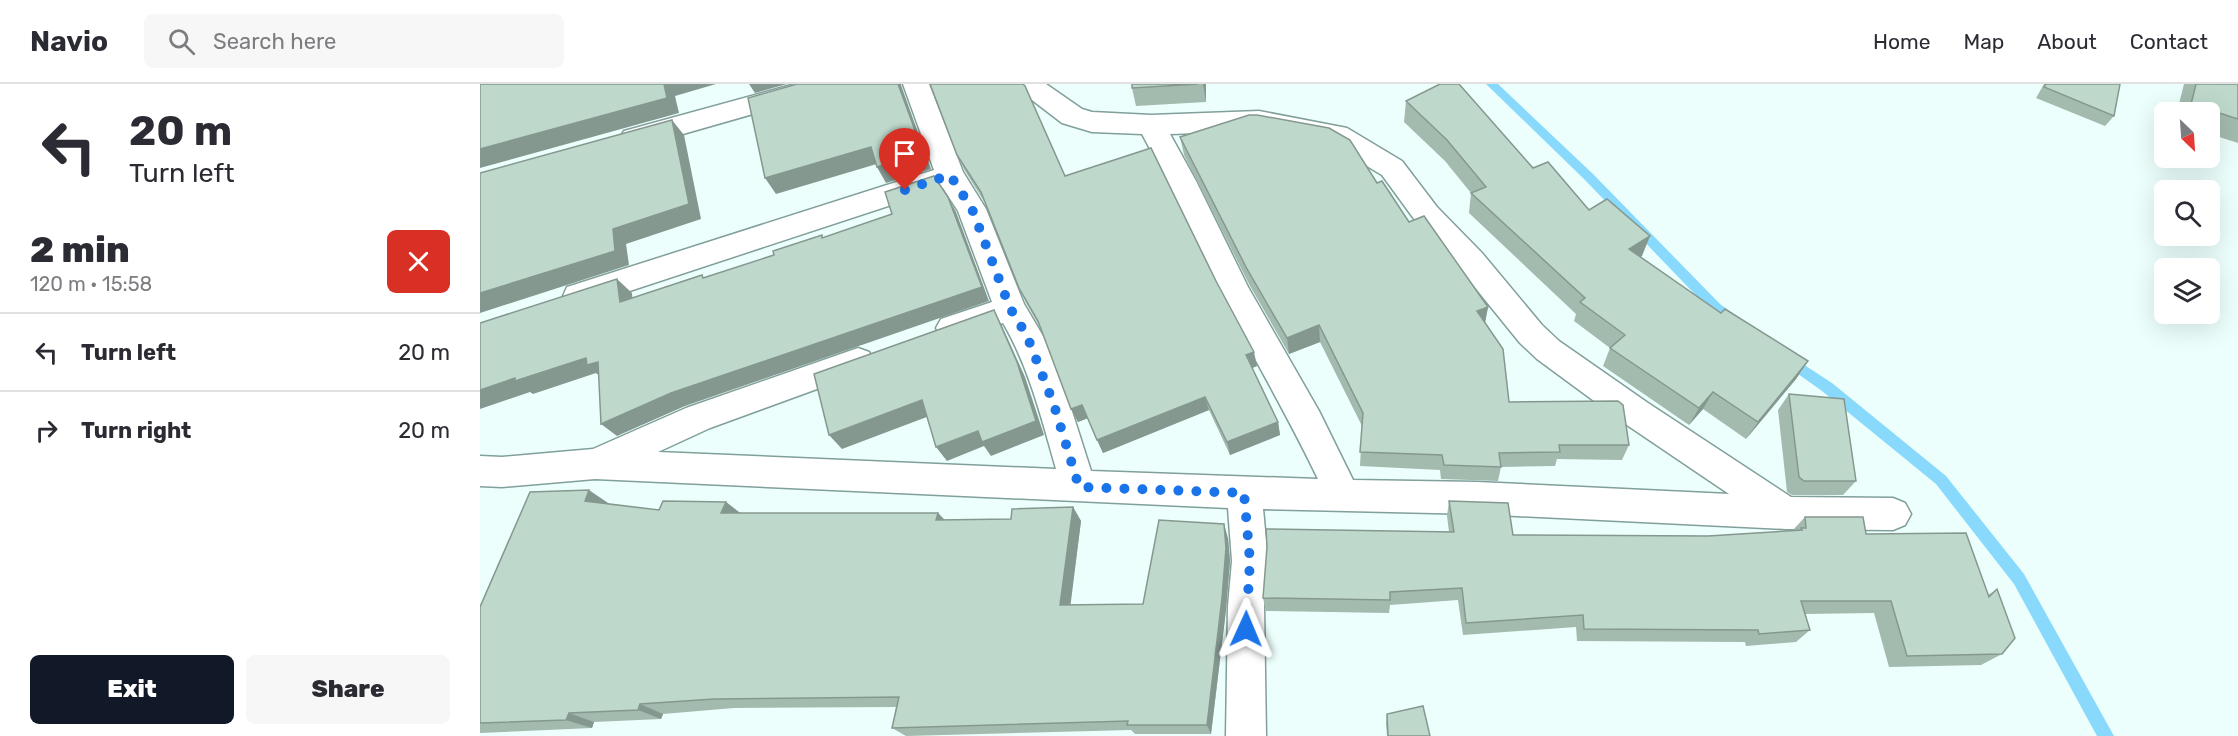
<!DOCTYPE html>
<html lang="en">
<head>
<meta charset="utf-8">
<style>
	body { margin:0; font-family:Rubik,sans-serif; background:#f7f7f7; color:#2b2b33; height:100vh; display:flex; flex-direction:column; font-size:22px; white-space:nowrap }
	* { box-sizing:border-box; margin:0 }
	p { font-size:20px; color:#7c7c81 }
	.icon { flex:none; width:33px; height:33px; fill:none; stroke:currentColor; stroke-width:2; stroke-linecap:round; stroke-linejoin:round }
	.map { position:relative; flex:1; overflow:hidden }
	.drawer { display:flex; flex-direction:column; background:#fff; width:480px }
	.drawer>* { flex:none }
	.banner { background:#fff; color:#2b2b33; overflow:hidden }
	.needle { width:39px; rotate:155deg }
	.tools { position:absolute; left:1674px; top:18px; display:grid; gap:12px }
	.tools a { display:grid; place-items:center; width:66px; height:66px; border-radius:9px; background:#fff; box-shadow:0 6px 24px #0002; font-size:30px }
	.pin { position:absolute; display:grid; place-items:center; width:51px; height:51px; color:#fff; margin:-62px -26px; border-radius:50% 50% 50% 0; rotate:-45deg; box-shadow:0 0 6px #0007 }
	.pin .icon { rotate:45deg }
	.me { position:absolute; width:66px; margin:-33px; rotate:1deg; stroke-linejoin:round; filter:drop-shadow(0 0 4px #0008) }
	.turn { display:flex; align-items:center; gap:21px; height:126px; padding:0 30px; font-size:27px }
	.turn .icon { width:78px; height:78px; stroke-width:2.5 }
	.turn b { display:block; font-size:42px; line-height:51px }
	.round { display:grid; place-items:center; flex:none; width:63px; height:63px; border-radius:9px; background:#f7f7f7 }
	.overview { display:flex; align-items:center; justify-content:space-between; height:102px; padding:0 30px }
	h1 { font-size:36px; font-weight:800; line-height:45px }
	.cta { display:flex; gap:12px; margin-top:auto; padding:12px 30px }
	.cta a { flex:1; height:69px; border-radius:9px; background:#111827; color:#fff; font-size:24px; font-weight:800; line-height:69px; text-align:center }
	.cta a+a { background:#f7f7f7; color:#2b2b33 }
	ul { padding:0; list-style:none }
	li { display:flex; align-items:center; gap:18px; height:78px; padding:0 30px; border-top:2px solid #e1e1e2 }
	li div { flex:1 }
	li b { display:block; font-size:22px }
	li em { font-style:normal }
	header { display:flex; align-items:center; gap:36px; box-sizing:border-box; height:84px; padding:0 30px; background:#fff; border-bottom:2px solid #e1e1e2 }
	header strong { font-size:28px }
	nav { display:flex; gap:33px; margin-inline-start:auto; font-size:21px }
	.search { width:420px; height:54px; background:#f7f7f7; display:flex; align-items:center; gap:15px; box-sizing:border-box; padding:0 21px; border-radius:9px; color:#7c7c81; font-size:22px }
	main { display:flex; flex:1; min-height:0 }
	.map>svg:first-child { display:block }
</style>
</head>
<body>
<header>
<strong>Navio</strong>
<div class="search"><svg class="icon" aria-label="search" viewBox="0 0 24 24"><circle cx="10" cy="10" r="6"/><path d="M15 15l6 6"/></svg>Search here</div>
<nav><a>Home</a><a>Map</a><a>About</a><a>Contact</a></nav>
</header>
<main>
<section class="drawer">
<div class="banner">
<div class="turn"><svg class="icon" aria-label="left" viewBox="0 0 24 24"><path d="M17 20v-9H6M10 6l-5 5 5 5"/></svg><div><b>20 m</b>Turn left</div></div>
</div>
<div class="overview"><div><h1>2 min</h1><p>120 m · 15:58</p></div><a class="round" style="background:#d93025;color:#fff"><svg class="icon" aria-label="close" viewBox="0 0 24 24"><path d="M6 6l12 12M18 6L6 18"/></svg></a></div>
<ul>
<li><svg class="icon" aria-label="left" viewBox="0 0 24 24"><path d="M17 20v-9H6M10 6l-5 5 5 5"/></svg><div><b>Turn left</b></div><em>20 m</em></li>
<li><svg class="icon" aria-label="right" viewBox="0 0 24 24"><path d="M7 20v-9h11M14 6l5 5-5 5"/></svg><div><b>Turn right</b></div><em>20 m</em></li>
</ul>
<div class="cta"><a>Exit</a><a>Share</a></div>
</section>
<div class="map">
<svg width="1758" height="652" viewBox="0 0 1758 652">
	<rect width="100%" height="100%" fill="#ecfffc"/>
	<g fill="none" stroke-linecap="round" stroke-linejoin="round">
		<g fill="#89d9fc" fill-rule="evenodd">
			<polygon points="1006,0 1018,0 1113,90 1240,220 1261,235 1262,239 1261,243 1251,243 1232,228 1105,96"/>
			<polygon points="1309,271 1352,299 1466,392 1544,490 1634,652 1617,652 1534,500 1456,400 1342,307 1304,280 1302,276 1304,272"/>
		</g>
		<g stroke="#819f9b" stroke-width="3">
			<g id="minor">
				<polygon points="315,0 361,0 357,6 154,64 144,61 140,54 144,47"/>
				<path d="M423 0H449L483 88 506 125 544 220 563 252 590 321 611 387 838 395C808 332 773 273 741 211 714 158 691 103 662 50L612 48 582 39 539 6 535 0H566L602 25 612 28 671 31 779 27 867 44 922 77 957 123 1002 169 1062 241 1079 257 1168 319 1311 413 1413 414 1425 419 1431 430 1425 441 1413 446 1306 445 997 430 783 425 788 477 784 522 786 652H746L748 522 752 477 748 424 115 395 22 403 0 402V372L22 373 113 365 206 324 378 264 389 268 394 277 389 286 230 344 178 368 576 385C562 336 549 283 523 239L472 257 461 253 456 244 461 235 512 218 478 127 463 104 98 224 87 221 83 212 87 203 454 86ZM779 47 850 60 902 91 937 139 980 185 1040 259 1057 275 1144 339 1249 410 997 398 873 396 839 327 768 203 716 97 690 50Z"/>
			</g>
		</g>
		<use href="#minor" fill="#fff" fill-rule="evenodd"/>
	</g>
	<g fill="#a3bbaf">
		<polygon points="652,0 726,0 726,18 656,22 652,4"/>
		<polygon points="1564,0 1640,0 1634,32 1625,42 1556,14"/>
		<polygon points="1704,0 1758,0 1758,59 1730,50 1730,28 1697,28"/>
		<polygon points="926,17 1053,84 1109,126 1162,172 1160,173 1241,229 1328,277 1316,295 1266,355 1223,325 1209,341 1123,282 1130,264 1094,237 1096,230 989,129 991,109 965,77 924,38"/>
		<polygon points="700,53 897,99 929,138 1008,223 1005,238 1029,318 1149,361 1142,376 1077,375 1075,382 1021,383 1018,397 961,395 960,386 880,382 882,342 840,258 809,270 770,202 704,71"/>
		<polygon points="477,71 585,92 777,282 772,284 798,338 800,351 750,371 729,326 623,369 608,334 598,338 591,325 561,245 546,219 539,204 505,119 485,87"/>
		<polygon points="1309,310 1376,397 1363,411 1312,411 1307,408 1298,326"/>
		<polygon points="969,417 1033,451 1228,452 1312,447 1325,433 1386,450 1508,511 1517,505 1522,570 1501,581 1409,583 1394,529 1325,530 1330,546 1316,558 1266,562 1265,558 1097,557 1096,543 983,551 978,516 910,521 909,529 786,527 783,514 969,448 967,432"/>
		<polygon points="246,418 260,429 458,429 465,436 531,435 593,423 601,437 590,521 663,520 748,454 750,477 746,526 731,650 655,650 651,646 426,652 412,644 416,623 254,624 183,630 181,635 114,638 112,644 0,649 0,523 130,420 179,426"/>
		<polygon points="907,630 950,652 907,652 906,639"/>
	</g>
	<g fill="#85988f">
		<polygon points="184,0 236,0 195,12 199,29 0,84 0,65"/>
		<polygon points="269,0 307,0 275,9"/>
		<polygon points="418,0 421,0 421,1 451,85 406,99 397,83"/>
		<polygon points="723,0 726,0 726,18"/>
		<polygon points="192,36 204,51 221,135 146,160 149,181 0,229 0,209"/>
		<polygon points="391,63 400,79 296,110 285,94"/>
		<polygon points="468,113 476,128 509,217 205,322 137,352 121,340"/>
		<polygon points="1170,152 1162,172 1142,185 1149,165"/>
		<polygon points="137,195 152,209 154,231 140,218"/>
		<polygon points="1008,223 1005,239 997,227"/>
		<polygon points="514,226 522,242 545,293 564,351 511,372 504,362 467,377 456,363 498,347"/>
		<polygon points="839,241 840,258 809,270 807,254"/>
		<polygon points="774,268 777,282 768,286 766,271"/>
		<polygon points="106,274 118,278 122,294 116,289 53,310 50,308 0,325 0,306 35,294"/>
		<polygon points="1328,277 1316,295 1266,355 1278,338"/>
		<polygon points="1233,308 1223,325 1209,341 1219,324"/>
		<polygon points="725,313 729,326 623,369 617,356"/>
		<polygon points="442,316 452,331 362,365 349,351"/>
		<polygon points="602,321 608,334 598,338 591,325"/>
		<polygon points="798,338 800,351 750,371 747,358"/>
		<polygon points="109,406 131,421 105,417"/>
		<polygon points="246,418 264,432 241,429"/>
		<polygon points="593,423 601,437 589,533 580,521"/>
		<polygon points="458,429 470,442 456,436"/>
		<polygon points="744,440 748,454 750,477 746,526 731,650 727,641"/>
		<polygon points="160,620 183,630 181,635 158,626"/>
		<polygon points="89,629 114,638 112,644 86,636"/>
	</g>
	<g fill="#bed9cc" stroke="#85988f" stroke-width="1.5">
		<polygon points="0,0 184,0 187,14 0,65"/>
		<polygon points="317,0 418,0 443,68 397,83 391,63 285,94 268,14"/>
		<polygon points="450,0 543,0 545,2 585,92 671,64 736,197 774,268 766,271 798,338 747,358 725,313 617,356 602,321 591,325 558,237 539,204 501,108 477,71"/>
		<polygon points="652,0 718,0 652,4"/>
		<polygon points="960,0 979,0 1053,84 1068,78 1109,126 1127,115 1170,152 1149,165 1241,229 1245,225 1328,277 1278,338 1233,308 1219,324 1130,264 1145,251 1100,218 1105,214 991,109 1006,103 967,56 926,17"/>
		<polygon points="1566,0 1640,0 1634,32 1564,3"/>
		<polygon points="1716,0 1758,0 1758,35 1711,20"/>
		<polygon points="769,31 777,31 849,44 870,56 897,99 902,97 929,138 944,132 1008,223 997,227 1023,265 1029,318 1138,317 1143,321 1149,361 1079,361 1080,368 1019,369 1021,383 964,381 962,371 880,368 883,329 839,241 807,254 767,185 700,53"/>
		<polygon points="192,36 209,120 133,145 135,167 0,209 0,89"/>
		<polygon points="454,92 468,113 502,203 191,309 121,340 118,278 107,281 106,274 35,297 35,294 0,306 0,239 137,195 140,218 222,191 223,194 294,171 293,167 342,151 342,154 412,130 405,108"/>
		<polygon points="514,226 537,278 556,337 502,358 498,347 456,363 442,316 349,351 334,290"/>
		<polygon points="1309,310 1364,315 1376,397 1324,397 1319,393"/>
		<polygon points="109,406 105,417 179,426 183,417 246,418 241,429 458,429 456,436 531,435 532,425 593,423 580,521 663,520 679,436 744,440 746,464 742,514 727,641 647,641 648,637 412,644 419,613 234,615 160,620 158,626 89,629 86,636 0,639 0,523 50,408"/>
		<polygon points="969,417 1028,419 1033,451 1228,452 1322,446 1321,444 1326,444 1325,433 1383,433 1386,450 1486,449 1509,513 1517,505 1535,554 1522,570 1427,572 1411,517 1321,517 1330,546 1279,550 1278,546 1104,545 1103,531 986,539 982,504 910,508 910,516 783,514 787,463 786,445 974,448"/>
		<polygon points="943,622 950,652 908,652 907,630"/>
	</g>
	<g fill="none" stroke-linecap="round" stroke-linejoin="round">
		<polyline stroke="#1a73e8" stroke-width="10" stroke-dasharray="0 18" points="425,106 470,91 492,125 530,224 547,252 574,321 599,403 764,409 770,477 766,545"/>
	</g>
</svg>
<div class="tools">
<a><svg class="needle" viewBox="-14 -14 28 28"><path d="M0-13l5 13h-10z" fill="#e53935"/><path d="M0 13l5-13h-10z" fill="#7c7c81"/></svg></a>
<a><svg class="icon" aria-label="search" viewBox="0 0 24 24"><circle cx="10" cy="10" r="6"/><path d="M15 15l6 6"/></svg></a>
<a><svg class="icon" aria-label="layers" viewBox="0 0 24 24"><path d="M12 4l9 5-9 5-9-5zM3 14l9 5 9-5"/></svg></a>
</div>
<div class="pin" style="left:425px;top:106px;background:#d93025"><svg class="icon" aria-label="arrive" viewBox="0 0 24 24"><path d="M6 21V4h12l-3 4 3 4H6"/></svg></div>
<svg class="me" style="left:766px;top:545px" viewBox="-20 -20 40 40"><path d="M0-17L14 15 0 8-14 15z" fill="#1a73e8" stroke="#fff" stroke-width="4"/></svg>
</div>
</main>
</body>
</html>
